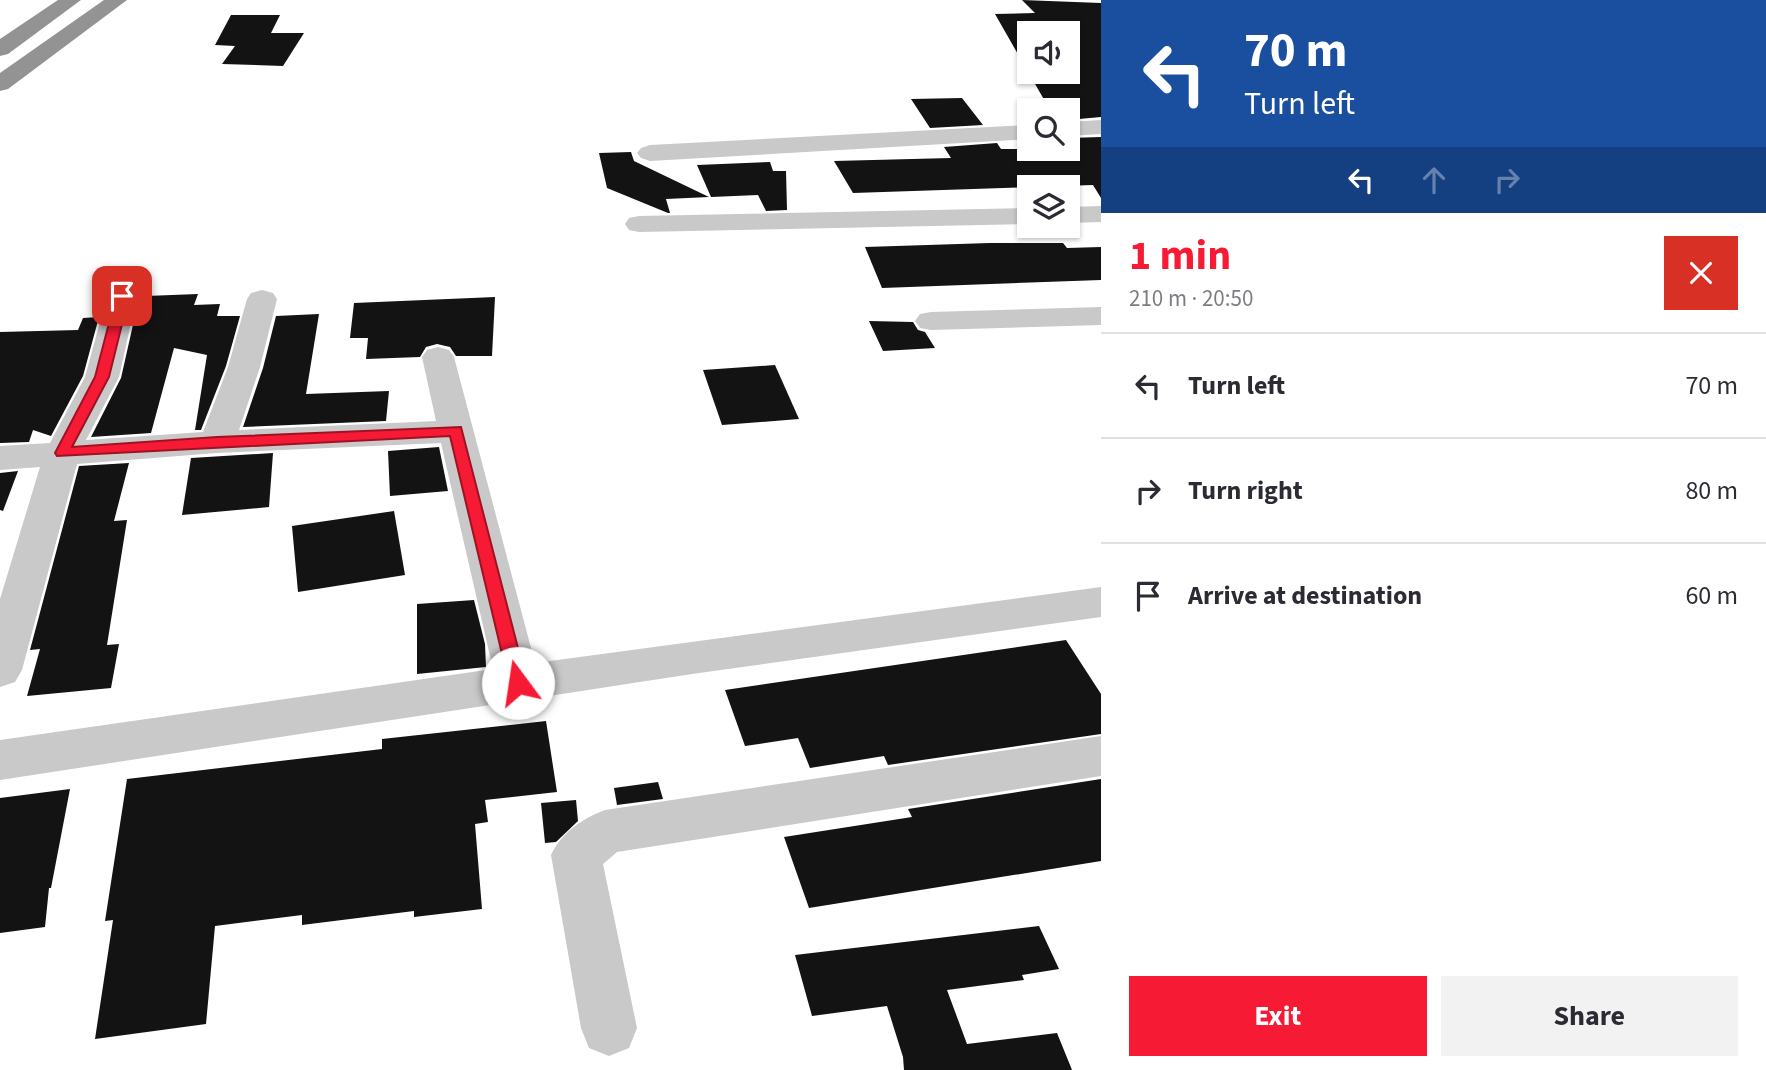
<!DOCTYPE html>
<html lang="en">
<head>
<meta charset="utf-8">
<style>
	body { margin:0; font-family:"Source Sans 3",sans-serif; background:#f2f2f3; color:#2b2b33; height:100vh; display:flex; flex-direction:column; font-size:26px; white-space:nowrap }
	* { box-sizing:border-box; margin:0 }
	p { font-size:23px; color:#7c7c81 }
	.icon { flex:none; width:38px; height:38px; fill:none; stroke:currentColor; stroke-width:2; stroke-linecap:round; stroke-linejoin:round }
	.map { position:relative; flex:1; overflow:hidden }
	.sheet { display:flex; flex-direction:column; background:#fff; width:665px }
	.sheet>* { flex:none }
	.top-card { background:#1a4fa0; color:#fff; overflow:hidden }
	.tools { position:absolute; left:1017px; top:21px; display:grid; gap:14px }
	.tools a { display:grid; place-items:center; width:63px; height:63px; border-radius:0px; background:#fff; box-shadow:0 2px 5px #0004; font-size:35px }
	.pin { position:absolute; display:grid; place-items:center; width:60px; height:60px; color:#fff; margin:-30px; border-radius:14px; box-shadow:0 4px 10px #0006 }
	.me { position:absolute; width:77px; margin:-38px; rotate:346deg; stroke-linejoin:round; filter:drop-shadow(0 0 5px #0008) }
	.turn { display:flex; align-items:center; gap:24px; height:147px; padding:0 28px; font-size:32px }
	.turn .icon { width:91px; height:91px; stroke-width:2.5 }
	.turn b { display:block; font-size:49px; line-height:60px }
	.lanes { display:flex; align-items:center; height:66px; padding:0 28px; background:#0003; justify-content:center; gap:35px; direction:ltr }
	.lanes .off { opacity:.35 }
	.round { display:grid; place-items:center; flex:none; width:74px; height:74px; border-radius:0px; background:#f2f2f3 }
	.summary { display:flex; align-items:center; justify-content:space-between; height:119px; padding:0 28px }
	h1 { font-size:42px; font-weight:700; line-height:52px; color:#f61a35 }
	.primary-button { display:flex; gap:14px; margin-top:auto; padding:14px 28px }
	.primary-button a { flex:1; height:80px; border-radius:0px; background:#f61a35; color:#fff; font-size:28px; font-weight:700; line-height:80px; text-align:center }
	.primary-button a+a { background:#f2f2f3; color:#2b2b33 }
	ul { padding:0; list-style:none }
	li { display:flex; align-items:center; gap:21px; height:105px; padding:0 28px; border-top:2px solid #e1e1e2 }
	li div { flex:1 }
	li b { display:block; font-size:26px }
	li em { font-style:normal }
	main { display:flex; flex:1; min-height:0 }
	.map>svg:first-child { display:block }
</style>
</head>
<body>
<main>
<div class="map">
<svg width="1101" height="1070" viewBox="0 0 1101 1070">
	<rect width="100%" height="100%" fill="#fff"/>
	<g fill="#131313" fill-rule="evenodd">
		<path d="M1022 0 1101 3V117L1068 120V110H1050L995 14 1035 13ZM1029 33H1068V72H1029Z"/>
		<polygon points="231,15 280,15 271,33 304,33 283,66 222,64 235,46 215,45"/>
		<polygon points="962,98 983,125 930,128 911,99"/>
		<polygon points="1101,137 1101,198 1093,185 853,193 834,161 951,158 944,147 997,143 1001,149 1073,149 1068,138"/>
		<polygon points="631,152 634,161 709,197 666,199 670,213 668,213 607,188 599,153"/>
		<polygon points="770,162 773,171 786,171 787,210 766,211 758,195 711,197 697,165"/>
		<polygon points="990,243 1063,243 1067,248 1101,247 1101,280 882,288 865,247"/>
		<polygon points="198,294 194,305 220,304 217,316 240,316 226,366 201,430 195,430 207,355 174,348 151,433 91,437 121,378 137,307 142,307 146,296"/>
		<polygon points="495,297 492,356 456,356 450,347 437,344 426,347 420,357 366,359 368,338 350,338 354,303"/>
		<polygon points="319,314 306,394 389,391 386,421 243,427 263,368 276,316"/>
		<polygon points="99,317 83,376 51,436 33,430 29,442 0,443 0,332 78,330 83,318"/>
		<polygon points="869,321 913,322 918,330 925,332 935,348 883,351"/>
		<polygon points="775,365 799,419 722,425 703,370"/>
		<polygon points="439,447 448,491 390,496 388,451"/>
		<polygon points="273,453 269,507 182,515 191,458"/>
		<polygon points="129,463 114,521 127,520 107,645 119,644 111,688 27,696 40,649 30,650 79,466"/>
		<polygon points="18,471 3,511 0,510 0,473"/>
		<polygon points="394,511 405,575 298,592 292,526"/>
		<polygon points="474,600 485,644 486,667 417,674 417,604"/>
		<polygon points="1066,640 1101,694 1101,734 888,765 884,756 810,768 798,738 745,746 725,690"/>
		<polygon points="546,721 557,792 485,800 488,822 475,824 482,909 414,917 414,911 302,925 302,915 215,926 206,1024 95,1039 113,920 105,921 127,779 382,749 382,739"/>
		<polygon points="1101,779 1101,861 809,908 784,837 912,817 908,809"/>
		<polygon points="658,782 663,799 617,805 614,788"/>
		<polygon points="70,789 51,888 49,888 45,927 0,933 0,798"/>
		<polygon points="576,800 578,821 556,842 545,843 541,803"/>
		<polygon points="1039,926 1059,969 1022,975 1024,980 947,990 967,1044 1057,1033 1072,1070 904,1070 903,1057 887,1006 812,1016 795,955"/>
	</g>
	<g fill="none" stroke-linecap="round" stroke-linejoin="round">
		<g fill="#c9c9c9" fill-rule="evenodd">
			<polygon points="1101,120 1101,134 1068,136 1068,122"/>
			<polygon points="1029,125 1029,139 650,161 641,158 637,153 641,148 650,145"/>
			<polygon points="1101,206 1101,222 1068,223 1068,207"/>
			<polygon points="1029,208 1029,224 639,232 629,230 625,224 629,218 639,216"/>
			<polygon points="122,287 133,290 137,296 119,377 86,440 203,432 228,367 247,299 251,293 262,290 273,293 277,299 260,367 239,430 436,421 422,357 427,350 438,347 449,350 454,357 535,663 1101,587 1101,617 692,674 0,780 0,740 493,669 441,443 217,453 77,464 22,670 15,682 0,687 0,599 40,467 0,470 0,446 50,443 85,377 107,296 111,290"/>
			<polygon points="1101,307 1101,325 931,330 920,328 915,321 920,314 931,312"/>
			<path d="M1101 736V776L617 852 603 864 637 1028 629 1048 609 1056 589 1048 581 1028 551 855C562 832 582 819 605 810Z"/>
		</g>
		<g fill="#939393" fill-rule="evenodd">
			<polygon points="58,0 81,0 8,54 0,56 0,39"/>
			<polygon points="104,0 127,0 8,89 0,91 0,73"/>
		</g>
	</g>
	<polygon fill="#f61a35" stroke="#a01122" stroke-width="2" points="122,292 129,296 109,377 72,447 217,437 461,427 527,683 524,688 518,690 512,688 509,683 450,436 57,456 55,453 95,377 116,296"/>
</svg>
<div class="tools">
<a><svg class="icon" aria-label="sound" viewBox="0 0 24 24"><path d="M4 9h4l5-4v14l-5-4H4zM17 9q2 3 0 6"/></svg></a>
<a><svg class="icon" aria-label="search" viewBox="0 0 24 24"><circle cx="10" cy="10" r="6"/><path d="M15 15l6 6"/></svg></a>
<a><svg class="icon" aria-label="layers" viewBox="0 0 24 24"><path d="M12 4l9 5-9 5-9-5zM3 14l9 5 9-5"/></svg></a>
</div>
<div class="pin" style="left:122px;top:296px;background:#d93025"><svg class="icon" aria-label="arrive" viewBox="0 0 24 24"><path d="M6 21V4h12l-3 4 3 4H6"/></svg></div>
<svg class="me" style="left:518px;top:683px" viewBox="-20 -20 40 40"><circle r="19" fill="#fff"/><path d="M0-13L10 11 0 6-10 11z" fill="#f61a35"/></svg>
</div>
<section class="sheet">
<div class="top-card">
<div class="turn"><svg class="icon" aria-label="left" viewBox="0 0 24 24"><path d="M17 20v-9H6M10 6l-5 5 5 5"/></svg><div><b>70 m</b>Turn left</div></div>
<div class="lanes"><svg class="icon" aria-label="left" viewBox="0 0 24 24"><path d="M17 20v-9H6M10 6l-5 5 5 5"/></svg><svg class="icon off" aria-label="ahead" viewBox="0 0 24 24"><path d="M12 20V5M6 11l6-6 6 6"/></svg><svg class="icon off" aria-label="right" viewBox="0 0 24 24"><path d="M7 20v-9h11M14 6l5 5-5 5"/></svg></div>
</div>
<div class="summary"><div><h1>1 min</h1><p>210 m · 20:50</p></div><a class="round" style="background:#d93025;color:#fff"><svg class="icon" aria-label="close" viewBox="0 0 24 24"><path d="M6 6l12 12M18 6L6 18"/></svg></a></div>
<ul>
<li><svg class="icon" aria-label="left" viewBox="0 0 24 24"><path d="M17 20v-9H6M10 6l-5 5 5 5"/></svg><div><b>Turn left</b></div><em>70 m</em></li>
<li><svg class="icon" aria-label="right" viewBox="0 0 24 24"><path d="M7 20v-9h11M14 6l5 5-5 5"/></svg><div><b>Turn right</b></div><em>80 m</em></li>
<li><svg class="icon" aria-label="arrive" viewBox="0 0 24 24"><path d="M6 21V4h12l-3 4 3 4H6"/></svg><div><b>Arrive at destination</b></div><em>60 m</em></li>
</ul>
<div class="primary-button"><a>Exit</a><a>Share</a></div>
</section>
</main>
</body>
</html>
